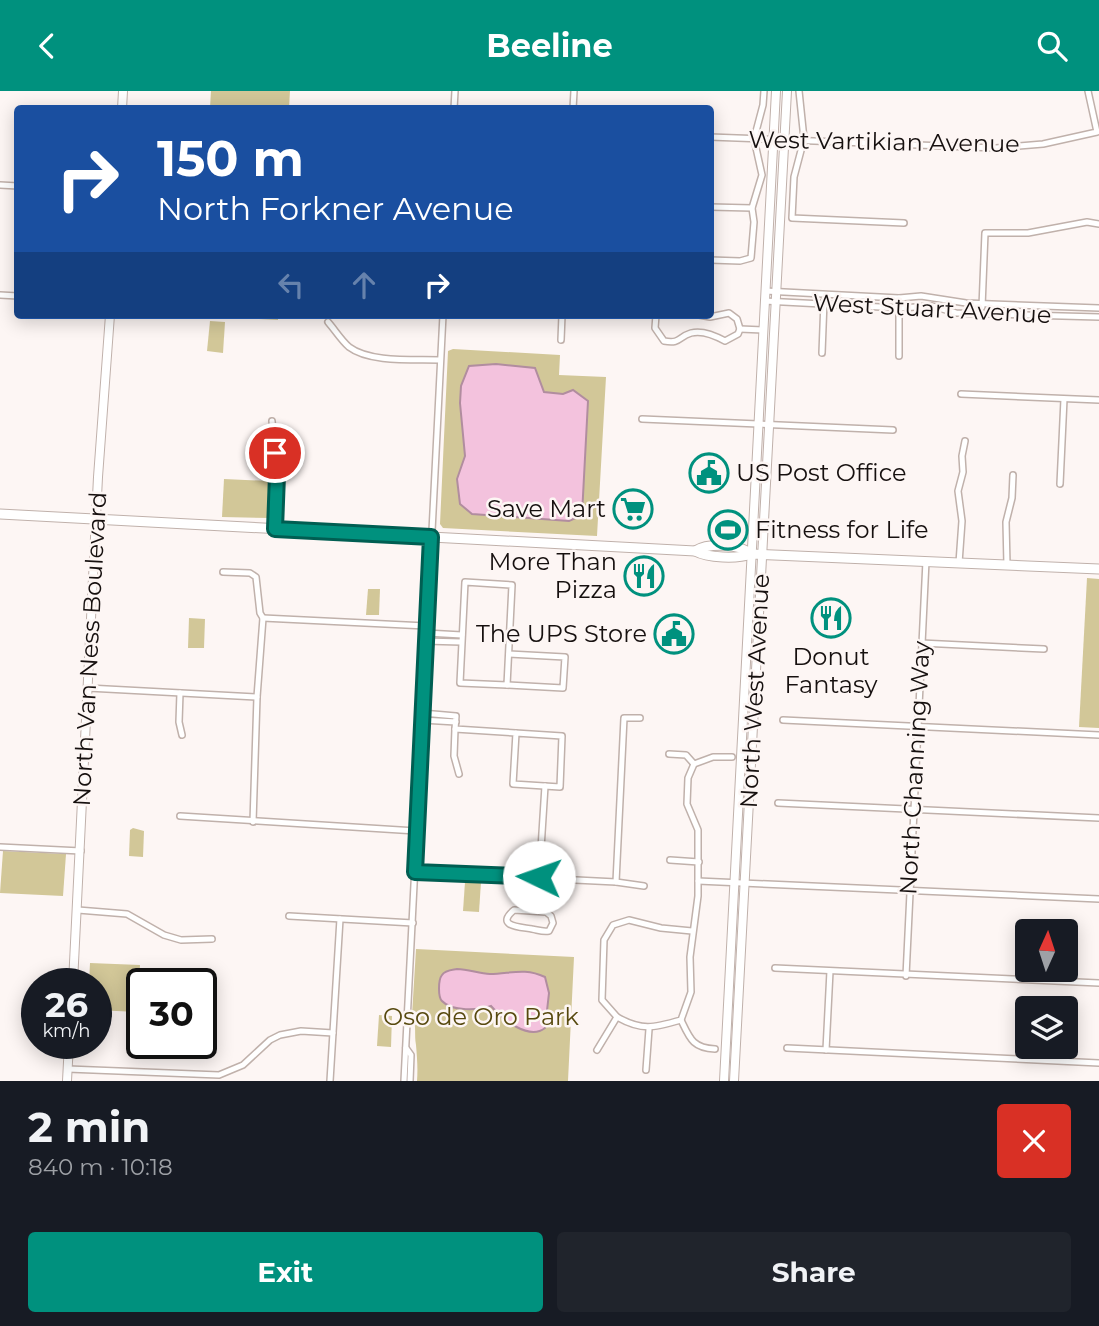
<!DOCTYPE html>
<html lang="en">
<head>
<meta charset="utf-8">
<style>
	body { margin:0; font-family:Montserrat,sans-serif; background:#20242c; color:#f1f3f6; height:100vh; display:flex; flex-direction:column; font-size:26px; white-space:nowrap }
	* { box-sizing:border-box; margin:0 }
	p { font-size:23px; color:#9ea1a6 }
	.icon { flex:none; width:38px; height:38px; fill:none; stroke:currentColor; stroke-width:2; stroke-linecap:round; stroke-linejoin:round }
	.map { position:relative; height:990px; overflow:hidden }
	.sheet { display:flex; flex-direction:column; background:#171b24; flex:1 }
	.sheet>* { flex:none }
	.guide { position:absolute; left:14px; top:14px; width:700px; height:214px; border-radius:7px; box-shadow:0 4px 18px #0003; background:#1a4fa0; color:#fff; overflow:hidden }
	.needle { width:46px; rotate:3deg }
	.buttons { position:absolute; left:1015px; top:828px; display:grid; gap:14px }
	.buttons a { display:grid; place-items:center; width:63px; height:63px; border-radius:7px; background:#171b24; box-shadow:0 4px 18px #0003; font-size:35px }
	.speed { position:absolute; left:21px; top:877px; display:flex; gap:14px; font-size:35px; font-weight:700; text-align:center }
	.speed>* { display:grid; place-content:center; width:91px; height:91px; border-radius:50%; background:#171b24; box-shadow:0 4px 18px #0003; line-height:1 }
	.speed small { font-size:18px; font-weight:400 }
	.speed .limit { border:4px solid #111; border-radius:10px; background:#fff; color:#111 }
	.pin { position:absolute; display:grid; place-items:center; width:60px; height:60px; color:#fff; margin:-30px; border:4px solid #fff; border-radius:50%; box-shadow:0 2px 7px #0007 }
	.me { position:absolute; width:77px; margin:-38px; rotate:273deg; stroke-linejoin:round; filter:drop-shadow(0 0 5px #0008) }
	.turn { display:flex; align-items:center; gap:24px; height:147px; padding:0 28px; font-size:32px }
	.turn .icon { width:91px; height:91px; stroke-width:2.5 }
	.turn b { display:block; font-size:49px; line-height:60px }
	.lanes { display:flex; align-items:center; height:66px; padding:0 28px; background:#0003; justify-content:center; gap:35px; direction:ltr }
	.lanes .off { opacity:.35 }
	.round { display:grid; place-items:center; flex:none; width:74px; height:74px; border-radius:7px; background:#20242c }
	.summary { display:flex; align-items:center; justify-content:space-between; height:119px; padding:0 28px }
	h1 { font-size:42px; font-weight:700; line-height:52px }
	.primary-button { display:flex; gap:14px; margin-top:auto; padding:14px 28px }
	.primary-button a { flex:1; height:80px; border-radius:7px; background:#00917e; color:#fff; font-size:28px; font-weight:700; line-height:80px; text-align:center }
	.primary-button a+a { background:#20242c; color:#f1f3f6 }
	header { display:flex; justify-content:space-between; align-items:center; height:91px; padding:0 28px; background:#00917e; color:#fff; font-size:32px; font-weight:700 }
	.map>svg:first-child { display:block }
</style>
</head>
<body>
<header><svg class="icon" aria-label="back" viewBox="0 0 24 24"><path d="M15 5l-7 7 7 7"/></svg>Beeline<svg class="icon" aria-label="search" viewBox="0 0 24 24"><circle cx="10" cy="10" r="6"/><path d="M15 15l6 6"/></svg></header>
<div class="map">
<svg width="1099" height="990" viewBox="0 0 1099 990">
	<rect width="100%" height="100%" fill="#fdf6f4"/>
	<g fill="#d2c798">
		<polygon points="211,0 290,0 289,17 210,17"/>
		<polygon points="182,224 278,224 278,229"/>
		<polygon points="210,230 225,231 223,262 207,260"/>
		<polygon points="453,258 560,264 559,284 606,286 597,445 443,437 440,433 448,260"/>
		<polygon points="224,388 270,390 270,427 222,426"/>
		<polygon points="1087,487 1099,488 1099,637 1079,636"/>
		<polygon points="368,498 380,498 379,524 366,524"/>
		<polygon points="189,527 205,528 204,557 188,557"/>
		<polygon points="133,737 144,740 143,766 129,765 130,739"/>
		<polygon points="3,760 66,763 63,805 0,802"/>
		<polygon points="465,791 481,791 479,821 463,820"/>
		<path d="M416 858 574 866 568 990H417C418 977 417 966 416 954 414 943 417 935 412 924Z"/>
		<polygon points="90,872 140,874 137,921 96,919 96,892 89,892"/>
		<polygon points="379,924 392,925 391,956 377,955"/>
	</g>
	<g fill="#f3c2dd" stroke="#b18d9f" stroke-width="2">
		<polygon points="496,273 535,277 544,301 563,303 573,299 588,310 582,424 569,430 472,423 460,413 457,388 465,365 460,312 461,295 469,275"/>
		<path d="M457 878C469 878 479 883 490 883 510 883 524 876 545 886L549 902 545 937C529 950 502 928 491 915 479 919 452 921 442 910 438 906 438 889 442 884 445 879 452 879 457 878Z"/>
	</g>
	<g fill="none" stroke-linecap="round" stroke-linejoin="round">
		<g stroke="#c0b1ab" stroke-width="8">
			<g id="street">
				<polyline points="799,0 804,48 794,86 792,127 904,132"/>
				<polyline points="454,18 455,0"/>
				<polyline points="573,18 574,0"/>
				<polyline points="710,46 996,57 1043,53 1097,41 1088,0"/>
				<polyline points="0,94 18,95"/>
				<polyline points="710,116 752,117"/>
				<polyline points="710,169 740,170 751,167 754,131 752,117 762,84 754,48 763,14 764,0"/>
				<polyline points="765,200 899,207 921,205 966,212 1099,217"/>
				<polyline points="0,204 18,205"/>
				<polyline points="764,210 900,217 932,215 956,222 1099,226"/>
				<polyline points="982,216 985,142 1028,142 1087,131 1099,133"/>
				<path d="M656 224 655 237 664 250C681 253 678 246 691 242 702 239 716 245 725 250L738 243 740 238"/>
				<polyline points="699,224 710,226 729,222 737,228 740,238"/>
				<path d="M328 231C335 239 341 249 349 256 370 272 415 268 440 269"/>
				<polyline points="740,238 763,239"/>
				<polyline points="561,249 562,224"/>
				<polyline points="822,262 824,210"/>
				<polyline points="899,265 899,207"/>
				<polyline points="961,303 1099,309"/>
				<polyline points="642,328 893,339"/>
				<polyline points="272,330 277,384 275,437"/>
				<polyline points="1060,393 1064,308"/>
				<polyline points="959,472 962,430 958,400 963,381 962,365 965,350"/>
				<polyline points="1007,474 1006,431 1012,407 1013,384"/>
				<polyline points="223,481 250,482 256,486 260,522 263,527 257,606 253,731"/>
				<polygon points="465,491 512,494 507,594 460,592"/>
				<polyline points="263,527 426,535"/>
				<polyline points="426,542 462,544"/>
				<polyline points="425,550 461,551"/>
				<polyline points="921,552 1044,558"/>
				<polyline points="507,594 563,597 565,566 509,563"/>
				<polyline points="88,597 257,606"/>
				<polyline points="180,602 179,631 182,644"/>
				<polyline points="422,622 456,625 455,638 562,645 560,696 513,693 516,642"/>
				<polyline points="422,629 456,631"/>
				<polyline points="783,629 1099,644"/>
				<polyline points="455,638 454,665 459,683"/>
				<polyline points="669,663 686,664 694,673 713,666 732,666"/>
				<polyline points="778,712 1099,727"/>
				<polyline points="180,725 416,740"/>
				<polyline points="0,756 81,760"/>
				<polyline points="670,769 699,771"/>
				<polyline points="415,781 616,791 644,795"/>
				<polyline points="698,790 1099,808"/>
				<polyline points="616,791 624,627 640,627"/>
				<polyline points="78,819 127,823 164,844 181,849 212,848"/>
				<path d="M514 819 546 821 551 825 553 832 549 840C542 841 538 839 532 838 522 836 494 836 514 819Z"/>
				<polyline points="537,820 545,695"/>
				<polyline points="289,825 413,832"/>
				<polyline points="775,877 1099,892"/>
				<polyline points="906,885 926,470"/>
				<path d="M617 926C642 940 653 937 681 929L691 901 690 866 698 805V739L687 713 688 687 694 673"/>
				<path d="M681 929C690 948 693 957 715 958"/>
				<polyline points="406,957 411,964 410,990"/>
				<polyline points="787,957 1099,972"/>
				<polyline points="597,959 617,926 602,909 604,849 613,834 629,829 661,837 692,840"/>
				<polyline points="826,959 830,880"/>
				<polyline points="68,978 219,984 243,974 270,949 280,944 301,940 333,942"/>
				<polyline points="646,979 649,938"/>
				<polyline points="330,990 340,828"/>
				<polyline points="404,990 443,224"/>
			</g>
		</g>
		<g stroke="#c0b1ab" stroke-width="10">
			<g id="secondary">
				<polyline points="122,18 123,0"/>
				<polyline points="73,892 98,386 110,224"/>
				<polyline points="67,990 69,952"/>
				<polyline points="724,990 776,0"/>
				<polyline points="734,990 787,0"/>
			</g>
		</g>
		<g stroke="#c0b1ab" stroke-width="11">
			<g id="primary">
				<path d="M0 423 695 460C708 467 737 468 751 463L1099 478"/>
				<path d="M695 460C708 452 739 452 751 463"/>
			</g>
		</g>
		<use href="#street" stroke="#fff" stroke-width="5"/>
		<use href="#secondary" stroke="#fff" stroke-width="8"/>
		<use href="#primary" stroke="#fff" stroke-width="9"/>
	</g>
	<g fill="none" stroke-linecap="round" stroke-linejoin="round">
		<g stroke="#005e52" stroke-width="18">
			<polyline id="route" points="275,362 277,384 275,438 431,446 415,781 539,786"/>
		</g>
		<use href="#route" stroke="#00917e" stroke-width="12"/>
	</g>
	<defs>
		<g id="civic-ring" transform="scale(2.0125)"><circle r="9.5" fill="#fdf6f4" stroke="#00917e" stroke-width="1.5"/><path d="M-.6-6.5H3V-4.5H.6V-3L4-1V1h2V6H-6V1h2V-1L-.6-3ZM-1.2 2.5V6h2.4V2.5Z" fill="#00917e"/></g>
		<g id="supermarket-ring" transform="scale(2.0125)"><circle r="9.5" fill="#fdf6f4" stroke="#00917e" stroke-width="1.5"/><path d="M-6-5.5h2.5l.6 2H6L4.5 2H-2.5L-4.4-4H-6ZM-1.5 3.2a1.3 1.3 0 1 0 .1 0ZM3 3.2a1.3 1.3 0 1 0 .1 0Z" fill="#00917e"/></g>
		<g id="stadium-ring" transform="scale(2.0125)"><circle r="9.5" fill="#fdf6f4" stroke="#00917e" stroke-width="1.5"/><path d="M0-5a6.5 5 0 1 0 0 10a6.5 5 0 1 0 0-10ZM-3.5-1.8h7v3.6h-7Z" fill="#00917e"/></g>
		<g id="restaurant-ring" transform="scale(2.0125)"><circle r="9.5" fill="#fdf6f4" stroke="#00917e" stroke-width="1.5"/><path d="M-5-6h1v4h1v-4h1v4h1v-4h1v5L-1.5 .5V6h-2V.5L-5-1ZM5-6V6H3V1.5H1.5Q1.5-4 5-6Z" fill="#00917e"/></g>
	</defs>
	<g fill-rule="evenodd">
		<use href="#civic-ring" x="709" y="382"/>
		<use href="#supermarket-ring" x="633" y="418"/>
		<use href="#stadium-ring" x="728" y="439"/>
		<use href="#restaurant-ring" x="644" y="485"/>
		<use href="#restaurant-ring" x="831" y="527"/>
		<use href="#civic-ring" x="674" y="543"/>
	</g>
	<g text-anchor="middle" stroke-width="5" stroke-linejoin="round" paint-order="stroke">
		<g font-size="24" fill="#16100f" stroke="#fdf6f4">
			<text transform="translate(884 51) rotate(1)" y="8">West Vartikian Avenue</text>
			<text transform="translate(932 218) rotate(3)" y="8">West Stuart Avenue</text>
			<text transform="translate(90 558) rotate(-87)" y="8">North Van Ness Boulevard</text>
			<text transform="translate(755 600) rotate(-87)" y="8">North West Avenue</text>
			<text transform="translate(915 677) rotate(-87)" y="8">North Channing Way</text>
		</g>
		<g font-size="24" fill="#16100f" stroke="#fdf6f4" text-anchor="end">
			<text x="736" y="390" text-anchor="start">US Post Office</text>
			<text x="606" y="426">Save Mart</text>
			<text x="755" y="447" text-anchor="start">Fitness for Life</text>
			<text x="617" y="479">More Than<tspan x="617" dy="28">Pizza</tspan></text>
			<text x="647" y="551">The UPS Store</text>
			<text x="831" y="574" text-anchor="middle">Donut<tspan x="831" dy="28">Fantasy</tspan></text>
		</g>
		<g font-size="24" fill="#57490e" stroke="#fdf6f4">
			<text x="481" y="934">Oso de Oro Park</text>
		</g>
	</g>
</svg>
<div class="buttons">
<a><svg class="needle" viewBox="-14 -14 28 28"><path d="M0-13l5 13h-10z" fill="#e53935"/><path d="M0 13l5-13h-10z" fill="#9ea1a6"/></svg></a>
<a><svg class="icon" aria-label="layers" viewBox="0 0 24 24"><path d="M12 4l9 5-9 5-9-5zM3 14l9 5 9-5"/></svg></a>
</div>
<div class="speed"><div>26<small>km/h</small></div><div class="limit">30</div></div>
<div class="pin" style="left:275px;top:362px;background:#d93025"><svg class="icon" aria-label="arrive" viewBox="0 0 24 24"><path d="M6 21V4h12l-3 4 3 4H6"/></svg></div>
<svg class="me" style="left:539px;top:786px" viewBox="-20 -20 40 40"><circle r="19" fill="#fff"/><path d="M0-13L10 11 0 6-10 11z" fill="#00917e"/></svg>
<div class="guide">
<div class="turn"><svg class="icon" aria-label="right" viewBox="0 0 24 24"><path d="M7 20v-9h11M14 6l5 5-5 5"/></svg><div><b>150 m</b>North Forkner Avenue</div></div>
<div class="lanes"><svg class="icon off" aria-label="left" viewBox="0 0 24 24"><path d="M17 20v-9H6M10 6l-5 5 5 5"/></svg><svg class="icon off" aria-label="ahead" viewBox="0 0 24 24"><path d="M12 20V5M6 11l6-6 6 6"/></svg><svg class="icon" aria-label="right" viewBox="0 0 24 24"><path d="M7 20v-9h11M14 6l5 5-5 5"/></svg></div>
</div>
</div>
<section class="sheet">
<div class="summary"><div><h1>2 min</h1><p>840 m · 10:18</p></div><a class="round" style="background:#d93025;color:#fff"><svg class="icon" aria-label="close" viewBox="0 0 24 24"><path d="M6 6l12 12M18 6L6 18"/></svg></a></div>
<div class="primary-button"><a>Exit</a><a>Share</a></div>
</section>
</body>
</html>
